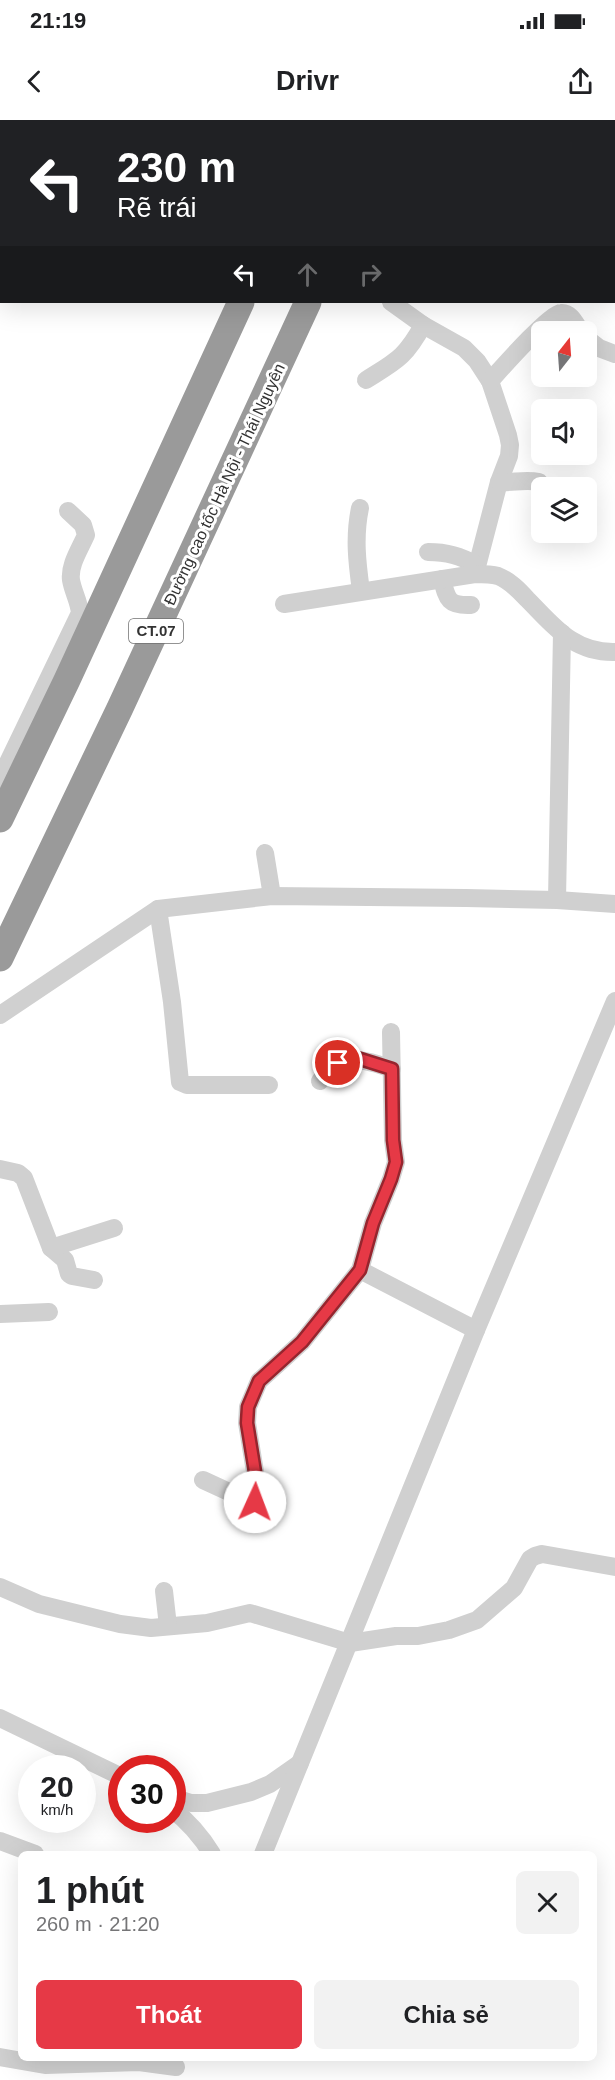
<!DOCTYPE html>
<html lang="vi">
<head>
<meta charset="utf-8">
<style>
	body { margin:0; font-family:Arial,sans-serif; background:#f2f2f2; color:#202124; height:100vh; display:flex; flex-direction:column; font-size:22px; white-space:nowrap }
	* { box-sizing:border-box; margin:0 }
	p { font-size:20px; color:#757577 }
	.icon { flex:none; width:33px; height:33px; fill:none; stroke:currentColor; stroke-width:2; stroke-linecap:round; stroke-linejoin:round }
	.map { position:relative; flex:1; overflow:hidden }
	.panel { position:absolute; left:18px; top:1731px; width:579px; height:210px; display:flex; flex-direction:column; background:#fff; border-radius:9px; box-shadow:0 6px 24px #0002 }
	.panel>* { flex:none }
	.guide { position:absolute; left:0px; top:0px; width:615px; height:183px; box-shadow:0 6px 24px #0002; background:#202124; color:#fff; overflow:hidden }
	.needle { width:39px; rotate:17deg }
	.tools { position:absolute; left:531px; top:201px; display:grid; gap:12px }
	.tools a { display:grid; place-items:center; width:66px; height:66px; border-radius:9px; background:#fff; box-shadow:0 6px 24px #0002; font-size:30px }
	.speed { position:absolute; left:18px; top:1635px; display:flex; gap:12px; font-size:30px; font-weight:700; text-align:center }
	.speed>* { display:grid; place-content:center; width:78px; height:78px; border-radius:50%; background:#fff; box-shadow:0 6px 24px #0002; line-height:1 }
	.speed small { font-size:15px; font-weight:400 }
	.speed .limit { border:9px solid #d22; background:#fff; color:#111 }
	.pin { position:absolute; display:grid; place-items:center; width:51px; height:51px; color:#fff; margin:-26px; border:3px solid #fff; border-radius:50%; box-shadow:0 2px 6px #0007 }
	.me { position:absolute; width:66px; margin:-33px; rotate:2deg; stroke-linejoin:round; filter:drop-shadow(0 0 4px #0008) }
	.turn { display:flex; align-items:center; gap:21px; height:126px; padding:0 18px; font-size:27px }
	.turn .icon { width:78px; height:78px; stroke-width:2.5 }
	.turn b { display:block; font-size:42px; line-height:51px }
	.lanes { display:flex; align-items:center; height:57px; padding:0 18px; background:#0003; justify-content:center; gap:30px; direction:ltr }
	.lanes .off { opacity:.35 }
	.round { display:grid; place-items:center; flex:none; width:63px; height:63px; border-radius:9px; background:#f2f2f2 }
	.summary { display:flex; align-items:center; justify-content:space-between; height:102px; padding:0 18px }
	h1 { font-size:36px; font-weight:700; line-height:45px }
	.primary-button { display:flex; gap:12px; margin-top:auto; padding:12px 18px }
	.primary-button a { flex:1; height:69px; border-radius:9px; background:#e63946; color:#fff; font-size:24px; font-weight:700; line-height:69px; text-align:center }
	.primary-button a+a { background:#f2f2f2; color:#202124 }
	.status { display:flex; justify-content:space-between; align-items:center; height:42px; padding:0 30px; background:#fff; direction:ltr }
	.status svg { height:16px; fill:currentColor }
	header { display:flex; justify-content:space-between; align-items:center; height:78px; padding:0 18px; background:#fff; font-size:27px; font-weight:700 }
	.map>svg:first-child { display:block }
</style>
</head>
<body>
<div class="status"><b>21:19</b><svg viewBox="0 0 49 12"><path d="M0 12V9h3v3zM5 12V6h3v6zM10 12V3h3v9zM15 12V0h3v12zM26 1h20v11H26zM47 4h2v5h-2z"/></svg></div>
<header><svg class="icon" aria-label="back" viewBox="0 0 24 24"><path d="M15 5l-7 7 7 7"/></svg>Drivr<svg class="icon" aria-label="share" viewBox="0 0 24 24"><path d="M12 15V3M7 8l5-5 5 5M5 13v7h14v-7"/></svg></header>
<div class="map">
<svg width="615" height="1960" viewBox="0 0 615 1960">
	<rect width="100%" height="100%" fill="#fff"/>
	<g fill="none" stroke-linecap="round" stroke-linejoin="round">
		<g stroke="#d0d0d0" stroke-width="18">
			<polyline points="22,0 24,2"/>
			<polyline points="294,0 295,2"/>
			<polyline points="415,2 415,0"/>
			<polyline points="0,22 2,20"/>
			<polyline points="391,182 423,205 464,228 477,241 490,261 508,315 510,325 509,336 499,362 475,454"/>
			<polyline points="586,218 599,228 615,234"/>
			<path d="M366 260C396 241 405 238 423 205"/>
			<path d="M490 261C500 250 550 193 561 193 571 192 576 205 581 212"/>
			<path d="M499 362C513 363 525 359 539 362"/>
			<path d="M360 388C354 417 357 442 361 471"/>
			<path d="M428 432C447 432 460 436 477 445"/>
			<path d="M442 459C447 479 448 486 471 485"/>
			<path d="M284 484 475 454C482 454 491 454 498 456 510 461 518 469 527 479 554 506 573 533 615 532"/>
			<path d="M0 659 80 493C79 481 73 472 71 460 69 445 80 429 86 415L83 405 68 391"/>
			<polyline points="265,733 272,776"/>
			<polyline points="557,780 562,513"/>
			<polyline points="158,789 172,882 180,962 187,965 269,965"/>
			<polyline points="0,895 158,789 272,776 466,778 557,780 615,784"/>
			<path d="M320 961C341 932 362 938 392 949"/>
			<polyline points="0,1049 18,1053 24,1058 51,1128 65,1140 69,1154 72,1156 94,1160"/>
			<polyline points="51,1128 114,1108"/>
			<polyline points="360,1150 476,1210"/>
			<polyline points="0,1194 49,1192"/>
			<polyline points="203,1360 253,1383 255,1382 258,1370 247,1303 248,1287 259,1261 302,1222 360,1150 373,1103 391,1059 396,1042 393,1020 391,912"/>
			<polyline points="0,1467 39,1484 120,1504 151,1508 207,1503 250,1493 350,1523 396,1516 418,1516 449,1510 477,1500 514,1468 530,1439 535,1436 542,1434 615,1447"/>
			<polyline points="164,1471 168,1506"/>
			<polyline points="0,1598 122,1657"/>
			<polyline points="172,1677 191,1683 207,1683 251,1672 270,1664 300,1643"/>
			<path d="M172 1689C189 1702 201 1716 212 1734"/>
			<polyline points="0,1721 35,1734"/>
			<polyline points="263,1734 476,1210 615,881"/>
			<polyline points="0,1937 45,1945 139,1942 176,1947"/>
		</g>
		<g stroke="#9a9a9a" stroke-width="27">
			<polyline points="321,2 322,0"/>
			<polyline points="386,2 386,0"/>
			<polyline points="0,699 67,560 241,182"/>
			<polyline points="0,838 120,588 308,182"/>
		</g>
	</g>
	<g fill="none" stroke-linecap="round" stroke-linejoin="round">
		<g stroke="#96252e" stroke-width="15">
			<polyline id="route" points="255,1382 258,1370 247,1303 248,1287 259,1261 302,1222 360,1150 373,1103 391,1059 396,1042 393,1020 392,949 357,938 338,943"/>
		</g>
		<use href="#route" stroke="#e63946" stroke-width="10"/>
	</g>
	<g text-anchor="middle" stroke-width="6" stroke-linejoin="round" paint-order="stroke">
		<rect fill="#fff" stroke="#707070" stroke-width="1.5" x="129" y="499" width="54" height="24" rx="4.5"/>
		<g font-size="15" font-weight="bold" fill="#333">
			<text x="156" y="516">CT.07</text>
		</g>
		<g font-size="16" fill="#333" stroke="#fff">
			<text transform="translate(224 364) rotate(-65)" y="6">Đường cao tốc Hà Nội - Thái Nguyên</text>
		</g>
	</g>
</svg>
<div class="tools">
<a><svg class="needle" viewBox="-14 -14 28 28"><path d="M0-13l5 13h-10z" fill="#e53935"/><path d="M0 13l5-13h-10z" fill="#757577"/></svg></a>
<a><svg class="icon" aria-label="sound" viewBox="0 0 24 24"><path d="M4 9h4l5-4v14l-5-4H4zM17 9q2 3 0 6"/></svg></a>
<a><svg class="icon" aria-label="layers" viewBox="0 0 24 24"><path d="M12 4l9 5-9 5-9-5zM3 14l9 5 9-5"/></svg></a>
</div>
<div class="speed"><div>20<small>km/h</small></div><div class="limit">30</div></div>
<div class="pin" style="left:338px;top:943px;background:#d93025"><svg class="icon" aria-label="arrive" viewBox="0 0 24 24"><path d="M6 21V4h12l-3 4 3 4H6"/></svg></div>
<svg class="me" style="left:255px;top:1382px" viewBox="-20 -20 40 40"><circle r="19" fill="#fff"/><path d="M0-13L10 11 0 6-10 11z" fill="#e63946"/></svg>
<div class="guide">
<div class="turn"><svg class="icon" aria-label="left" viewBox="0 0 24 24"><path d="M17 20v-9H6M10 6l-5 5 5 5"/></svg><div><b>230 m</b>Rẽ trái</div></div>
<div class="lanes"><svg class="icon" aria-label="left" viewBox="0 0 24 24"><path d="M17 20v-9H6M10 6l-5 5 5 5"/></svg><svg class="icon off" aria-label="ahead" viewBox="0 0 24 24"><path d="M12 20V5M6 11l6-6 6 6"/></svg><svg class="icon off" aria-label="right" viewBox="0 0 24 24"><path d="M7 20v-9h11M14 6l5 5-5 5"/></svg></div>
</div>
<section class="panel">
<div class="summary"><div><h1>1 phút</h1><p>260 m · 21:20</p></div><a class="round"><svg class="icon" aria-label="close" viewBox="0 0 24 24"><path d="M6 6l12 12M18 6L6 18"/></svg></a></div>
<div class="primary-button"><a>Thoát</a><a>Chia sẻ</a></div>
</section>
</div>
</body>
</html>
